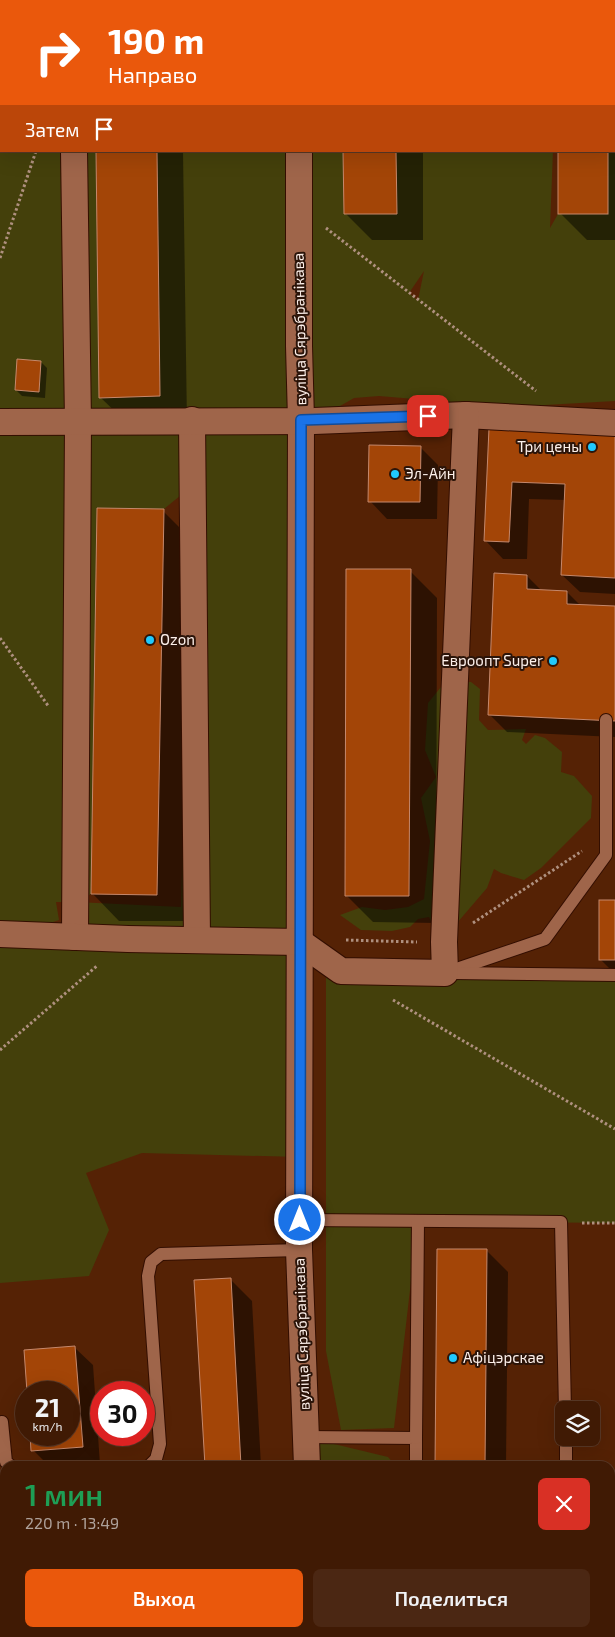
<!DOCTYPE html>
<html lang="ru">
<head>
<meta charset="utf-8">
<style>
	body { margin:0; font-family:"Exo 2",sans-serif; background:#4b2713; color:#f1f3f6; height:100vh; display:flex; flex-direction:column; font-size:19px; white-space:nowrap }
	* { box-sizing:border-box; margin:0 }
	p { font-size:16px; color:#aea19a }
	.icon { flex:none; width:28px; height:28px; fill:none; stroke:currentColor; stroke-width:2; stroke-linecap:round; stroke-linejoin:round }
	.map { position:relative; flex:1; overflow:hidden }
	.panel { position:absolute; left:0px; top:1461px; width:615px; height:176px; display:flex; flex-direction:column; background:#401a04; border-radius:15px 15px 0 0; box-shadow:0 5px 20px #0002,0 0 0 1px #593826 }
	.panel>* { flex:none }
	.banner { position:absolute; left:0px; top:0px; width:615px; height:152px; box-shadow:0 5px 20px #0002,0 0 0 1px #593826; background:#ea580c; color:#fff; overflow:hidden }
	.tools { position:absolute; left:555px; top:1401px; display:grid; gap:10px }
	.tools a { display:grid; place-items:center; width:45px; height:45px; border-radius:8px; background:#401a04; box-shadow:0 5px 20px #0002,0 0 0 1px #593826; font-size:25px }
	.speed { position:absolute; left:15px; top:1381px; display:flex; gap:10px; font-size:25px; font-weight:700; text-align:center }
	.speed>* { display:grid; place-content:center; width:65px; height:65px; border-radius:50%; background:#401a04; box-shadow:0 5px 20px #0002,0 0 0 1px #593826; line-height:1 }
	.speed small { font-size:12px; font-weight:400 }
	.speed .limit { border:8px solid #d22; background:#fff; color:#111 }
	.pin { position:absolute; display:grid; place-items:center; width:42px; height:42px; color:#fff; margin:-21px; border-radius:10px; box-shadow:0 2px 8px #0006 }
	.me { position:absolute; width:55px; margin:-28px; rotate:0deg; stroke-linejoin:round; filter:drop-shadow(0 0 4px #0008) }
	.turn { display:flex; align-items:center; gap:18px; height:105px; padding:0 25px; font-size:22px }
	.turn .icon { width:65px; height:65px; stroke-width:2.5 }
	.turn b { display:block; font-size:35px; line-height:42px }
	.then { display:flex; align-items:center; height:48px; padding:0 25px; background:#0003; gap:10px; font-size:19px }
	.round { display:grid; place-items:center; flex:none; width:52px; height:52px; border-radius:8px; background:#4b2713 }
	.summary { display:flex; align-items:center; justify-content:space-between; height:85px; padding:0 25px }
	h1 { font-size:30px; font-weight:600; line-height:38px; color:#1e9e55 }
	.action { display:flex; gap:10px; margin-top:auto; padding:10px 25px }
	.action a { flex:1; height:58px; border-radius:8px; background:#ea580c; color:#fff; font-size:20px; font-weight:600; line-height:58px; text-align:center }
	.action a+a { background:#4b2713; color:#f1f3f6 }
	.map>svg:first-child { display:block }
</style>
</head>
<body>
<div class="map">
<svg width="615" height="1637" viewBox="0 0 615 1637">
	<rect width="100%" height="100%" fill="#552205"/>
	<g fill="#44400b" fill-rule="evenodd">
		<path d="M0 0H343L1 1V151H96L100 398 160 396 157 151H343L344 213 396 214V151H553L550 228 558 214 608 151H614V1L608 0H615V401L510 407 379 396 354 398 314 421 300 942V1157L142 1153 86 1173 109 1230 89 1276 0 1283V934L75 937V902H56L59 920 41 926 0 922ZM424 271 418 300H417L409 293ZM192 486 181 907 76 902 91 894 97 509H164Z"/>
		<rect x="396" y="0" width="162" height="1"/>
		<polygon points="445,682 471,682 480,689 479,720 488,730 526,729 522,740 526,744 535,735 545,738 562,752 561,772 574,776 592,796 591,818 541,868 524,880 501,873 494,869 487,888 457,923 435,930 429,917 418,919 410,927 392,931 361,930 340,915 362,907 385,910 408,907 424,899 430,841 421,798 436,777 425,750 428,703"/>
		<polygon points="326,972 615,975 615,1223 418,1221 394,1428 341,1430 326,1351"/>
		<polygon points="305,1437 388,1457 396,1466 307,1466"/>
		<polygon points="345,1632 471,1632 471,1637 342,1637"/>
	</g>
	<g fill="#0007">
		<rect x="344" y="0" width="79" height="1"/>
		<polygon points="559,0 615,0 615,240 587,240 560,213 559,151 614,151 614,1"/>
		<polygon points="97,151 183,151 187,423 128,424 100,397"/>
		<polygon points="345,151 423,151 423,240 372,240 345,213"/>
		<polygon points="41,362 47,368 45,398 22,396 16,390"/>
		<polygon points="490,430 615,435 615,594 580,592 562,575 566,500 529,499 527,559 503,559 486,541"/>
		<polygon points="420,447 438,465 437,519 387,519 370,501"/>
		<polygon points="163,511 190,538 184,921 119,921 92,893"/>
		<polygon points="410,571 437,598 436,923 373,922 346,895"/>
		<polygon points="527,576 542,591 567,592 581,606 615,608 615,737 507,732 489,714"/>
		<polygon points="615,901 615,974 601,960"/>
		<polygon points="438,1250 486,1250 508,1272 506,1466 436,1466"/>
		<polygon points="230,1279 252,1301 261,1466 206,1466 196,1281"/>
		<polygon points="75,1348 93,1365 100,1464 49,1466 33,1450 32,1435 69,1435 69,1392 28,1392 26,1351"/>
		<polygon points="610,1564 615,1564 615,1637 510,1637 505,1632 610,1632"/>
	</g>
	<g fill="#a34507" stroke="#c5886c">
		<rect x="343" y="0" width="53" height="1"/>
		<rect x="558" y="0" width="50" height="1"/>
		<polygon points="96,151 157,151 160,396 99,398"/>
		<polygon points="343,151 396,151 397,214 344,214"/>
		<rect x="558" y="151" width="50" height="63"/>
		<polygon points="17,359 41,361 39,392 15,390"/>
		<polygon points="489,428 615,434 615,578 561,575 565,484 512,482 509,542 484,541"/>
		<polygon points="369,445 421,446 420,502 368,502"/>
		<polygon points="97,508 164,509 157,895 91,894"/>
		<polygon points="346,569 411,569 409,896 345,896"/>
		<polygon points="494,573 527,575 527,589 567,591 567,604 615,606 615,721 488,715"/>
		<rect x="599" y="900" width="16" height="60"/>
		<polygon points="437,1249 487,1249 485,1466 435,1466"/>
		<polygon points="231,1278 241,1466 205,1466 194,1280"/>
		<polygon points="75,1346 83,1447 31,1451 30,1435 69,1435 69,1392 27,1392 24,1350"/>
		<rect x="610" y="1563" width="5" height="57"/>
	</g>
	<g fill="none" stroke-linecap="round" stroke-linejoin="round">
		<g stroke="#330e00" stroke-width="14">
			<g id="service">
				<polyline points="445,973 545,939 606,855 606,720"/>
				<polyline points="455,973 615,975"/>
				<polyline points="300,1220 561,1222 565,1410"/>
				<polyline points="2,1422 6,1462 11,1466"/>
				<polyline points="305,1437 416,1438 416,1466"/>
				<polyline points="416,1438 418,1221"/>
				<polyline points="566,1438 566,1466"/>
				<polyline points="149,1466 156,1459 160,1444 148,1276 151,1262 161,1254 299,1250"/>
				<polyline points="610,1526 615,1526"/>
			</g>
		</g>
		<g stroke="#330e00" stroke-width="28">
			<g id="minor">
				<polyline points="71,0 71,1"/>
				<polyline points="300,1 300,0"/>
				<polyline points="74,151 78,422 75,937"/>
				<polyline points="299,151 299,346 301,420 299,1250 307,1466"/>
				<polyline points="192,420 197,939"/>
				<polyline points="0,422 314,421 466,415 615,423"/>
				<polyline points="0,934 128,939 300,942 341,971 445,973 444,942 466,415"/>
				<polyline points="348,1632 350,1637"/>
			</g>
		</g>
		<g stroke="#af907f" stroke-width="3" stroke-dasharray="2.5 2.5" stroke-linecap="butt">
			<polyline points="222,0 223,1"/>
			<polyline points="326,228 536,391"/>
			<polyline points="0,258 36,151"/>
			<polyline points="0,638 49,707"/>
			<polyline points="473,923 582,851"/>
			<polyline points="346,940 417,942"/>
			<polyline points="393,1000 615,1129"/>
			<polyline points="0,1050 98,965"/>
			<polyline points="582,1223 615,1223"/>
			<polyline points="459,1632 464,1637"/>
		</g>
		<use href="#service" stroke="#9f654a" stroke-width="12"/>
		<use href="#minor" stroke="#9f654a" stroke-width="26"/>
	</g>
	<g fill="none" stroke-linecap="round" stroke-linejoin="round">
		<g stroke="#114b97" stroke-width="12">
			<polyline id="route" points="300,1220 301,420 428,416"/>
		</g>
		<use href="#route" stroke="#1a73e8" stroke-width="9"/>
	</g>
	<g fill="#20c9fd" stroke="#2b1409" stroke-width="2">
		<circle cx="592" cy="447" r="5"/>
		<circle cx="395" cy="474" r="5"/>
		<circle cx="150" cy="640" r="5"/>
		<circle cx="553" cy="661" r="5"/>
		<circle cx="453" cy="1358" r="5"/>
	</g>
	<g text-anchor="middle" stroke-width="4" stroke-linejoin="round" paint-order="stroke">
		<g font-size="15" fill="#fdf0ea" stroke="#2b1409">
			<text transform="translate(300 329) rotate(-91)" y="5">вуліца Сярэбранікава</text>
			<text transform="translate(302 1334) rotate(-92)" y="5">вуліца Сярэбранікава</text>
		</g>
		<g font-size="15" fill="#fdf0ea" stroke="#2b1409" text-anchor="start">
			<text x="582" y="452" text-anchor="end">Три цены</text>
			<text x="405" y="479">Эл-Айн</text>
			<text x="160" y="645">Ozon</text>
			<text x="543" y="666" text-anchor="end">Евроопт Super</text>
			<text x="463" y="1363">Афіцэрскае</text>
		</g>
	</g>
</svg>
<div class="tools">
<a><svg class="icon" aria-label="layers" viewBox="0 0 24 24"><path d="M12 4l9 5-9 5-9-5zM3 14l9 5 9-5"/></svg></a>
</div>
<div class="speed"><div>21<small>km/h</small></div><div class="limit">30</div></div>
<div class="pin" style="left:428px;top:416px;background:#d93025"><svg class="icon" aria-label="arrive" viewBox="0 0 24 24"><path d="M6 21V4h12l-3 4 3 4H6"/></svg></div>
<svg class="me" style="left:300px;top:1220px" viewBox="-20 -20 40 40"><circle r="17" fill="#1a73e8" stroke="#fff" stroke-width="3"/><path d="M0-11L8 9 0 5-8 9z" fill="#fff"/></svg>
<div class="banner">
<div class="turn"><svg class="icon" aria-label="right" viewBox="0 0 24 24"><path d="M7 20v-9h11M14 6l5 5-5 5"/></svg><div><b>190 m</b>Направо</div></div>
<div class="then">Затем<svg class="icon" aria-label="arrive" viewBox="0 0 24 24"><path d="M6 21V4h12l-3 4 3 4H6"/></svg></div>
</div>
<section class="panel">
<div class="summary"><div><h1>1 мин</h1><p>220 m · 13:49</p></div><a class="round" style="background:#d93025;color:#fff"><svg class="icon" aria-label="close" viewBox="0 0 24 24"><path d="M6 6l12 12M18 6L6 18"/></svg></a></div>
<div class="action"><a>Выход</a><a>Поделиться</a></div>
</section>
</div>
</body>
</html>
